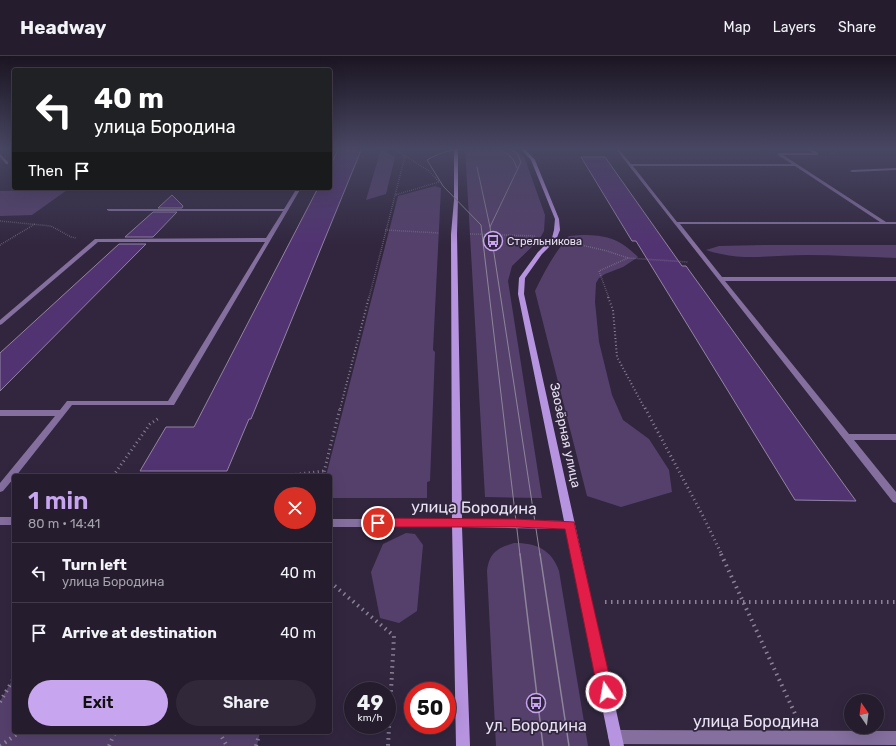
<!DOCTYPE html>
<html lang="en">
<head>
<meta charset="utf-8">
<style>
	body { margin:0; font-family:Rubik,sans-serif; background:#31293a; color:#f1f3f6; height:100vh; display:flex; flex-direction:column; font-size:15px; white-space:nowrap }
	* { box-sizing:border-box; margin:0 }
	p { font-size:13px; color:#a3a1aa }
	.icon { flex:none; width:22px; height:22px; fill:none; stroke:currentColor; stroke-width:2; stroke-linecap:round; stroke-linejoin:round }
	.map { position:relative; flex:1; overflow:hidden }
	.sheet { position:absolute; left:12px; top:418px; width:320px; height:260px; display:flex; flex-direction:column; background:#251c2e; border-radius:4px; box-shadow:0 4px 16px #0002,0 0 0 1px #423a4a }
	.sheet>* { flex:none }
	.guide { position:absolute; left:12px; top:12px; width:320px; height:122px; border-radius:4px; box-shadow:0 4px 16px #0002,0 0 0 1px #423a4a; background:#202124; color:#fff; overflow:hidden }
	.needle { width:26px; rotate:346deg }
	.tools { position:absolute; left:844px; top:638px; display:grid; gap:8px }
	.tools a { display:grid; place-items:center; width:40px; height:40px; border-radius:50%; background:#251c2e; box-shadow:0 4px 16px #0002,0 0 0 1px #423a4a; font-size:20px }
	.speed { position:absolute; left:344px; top:626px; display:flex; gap:8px; font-size:20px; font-weight:700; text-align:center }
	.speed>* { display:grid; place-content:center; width:52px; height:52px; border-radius:50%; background:#251c2e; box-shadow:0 4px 16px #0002,0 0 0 1px #423a4a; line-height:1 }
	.speed small { font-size:10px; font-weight:400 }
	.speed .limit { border:6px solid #d22; background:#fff; color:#111 }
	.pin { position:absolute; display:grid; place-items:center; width:34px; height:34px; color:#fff; margin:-17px; border:2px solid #fff; border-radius:50%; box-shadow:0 1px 4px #0007 }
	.me { position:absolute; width:44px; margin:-22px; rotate:348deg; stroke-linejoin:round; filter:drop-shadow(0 0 3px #0008) }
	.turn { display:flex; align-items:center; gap:14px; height:84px; padding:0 16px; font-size:18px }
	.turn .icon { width:52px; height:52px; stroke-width:2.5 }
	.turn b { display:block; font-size:28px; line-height:34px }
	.then { display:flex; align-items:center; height:38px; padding:0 16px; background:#0003; gap:8px; font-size:15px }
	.round { display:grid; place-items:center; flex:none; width:42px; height:42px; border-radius:21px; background:#31293a }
	.summary { display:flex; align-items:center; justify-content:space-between; height:68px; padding:0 16px }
	h1 { font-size:24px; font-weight:600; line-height:30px; color:#c7a6ef }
	.button { display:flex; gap:8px; margin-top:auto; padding:8px 16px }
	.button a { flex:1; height:46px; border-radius:24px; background:#c7a6ef; color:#111; font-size:16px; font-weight:600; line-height:46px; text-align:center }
	.button a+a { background:#31293a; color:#f1f3f6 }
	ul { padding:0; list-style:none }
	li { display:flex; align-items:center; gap:12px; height:60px; padding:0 16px; border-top:1px solid #423a4a }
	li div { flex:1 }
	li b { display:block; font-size:15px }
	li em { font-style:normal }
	header { display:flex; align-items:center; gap:24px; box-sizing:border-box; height:56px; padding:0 20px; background:#251c2e; border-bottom:1px solid #423a4a }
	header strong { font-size:19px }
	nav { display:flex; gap:22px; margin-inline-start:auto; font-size:14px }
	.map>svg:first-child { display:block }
</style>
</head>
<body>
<header>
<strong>Headway</strong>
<nav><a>Map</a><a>Layers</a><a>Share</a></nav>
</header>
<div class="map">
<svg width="896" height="690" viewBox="0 0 896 690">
	<rect width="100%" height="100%" fill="#31263e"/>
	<g fill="#55406c">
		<path d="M465 92C484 92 513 86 525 103L545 159 544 175 539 184 512 210 508 225 542 442 485 441Z"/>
		<polygon points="381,93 395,101 386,138 366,144"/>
		<polygon points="435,130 441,132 433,294 435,296 430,425 427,426 427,442 330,442 330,420 326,420 398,140"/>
		<polygon points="67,134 32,159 0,160 0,135"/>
		<path d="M582 179C607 179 620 183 638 201L623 211 605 218 599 222 596 227 595 246 599 286 612 339 623 364 649 383 669 414 672 436 621 451 587 440 535 235C544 216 555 196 569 180Z"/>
		<path d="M766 189H896V202C866 201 836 199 807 199 770 199 742 206 706 194L719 190Z"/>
		<polygon points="406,477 415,478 423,489 417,555 399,567 380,562 371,516 383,488"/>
		<path d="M514 487C536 487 551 493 559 515L588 690H496L487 515C489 497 497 492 514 487Z"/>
		<polygon points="14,621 14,676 260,676 257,690 0,690 0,645"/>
	</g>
	<g fill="#523372" stroke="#9285a2">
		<polygon points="339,92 362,92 251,363 249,363 227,415 140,415 166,371 194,371 318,132 330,132 330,110"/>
		<polygon points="581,101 605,101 682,210 686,210 856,445 795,444 636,185 632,185"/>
		<polygon points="172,139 183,150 182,152 158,152"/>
		<polygon points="153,156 177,156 153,181 125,181"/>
		<polygon points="119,188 146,188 0,335 0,297"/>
	</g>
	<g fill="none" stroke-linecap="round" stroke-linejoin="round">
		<g stroke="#8b8296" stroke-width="1.5" stroke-dasharray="0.5 1.5" stroke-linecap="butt">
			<polyline points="393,92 429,115 439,126 395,139"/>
			<polyline points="543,93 604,93"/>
			<polyline points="829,98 835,97 837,92"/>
			<polyline points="0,165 51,170 71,181 76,182"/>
			<polyline points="385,174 439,177"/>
			<polyline points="470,178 535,180"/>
			<polyline points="569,186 607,195 628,202 688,206"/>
			<polyline points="0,189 35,168"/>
			<polyline points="369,242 405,100"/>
			<polyline points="609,242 599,215 628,202"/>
		</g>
		<g stroke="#8b8296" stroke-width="2" stroke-dasharray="1 2.5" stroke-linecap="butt">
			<polyline points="608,241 613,254 617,301 645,353"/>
			<polyline points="340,353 369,241"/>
		</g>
		<g stroke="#8b8296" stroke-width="3" stroke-dasharray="1 3.5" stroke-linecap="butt">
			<polyline points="645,352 703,460 722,499"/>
			<polyline points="113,420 150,368 159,362"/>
			<polyline points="282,420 324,415"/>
			<polyline points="323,420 340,352"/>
		</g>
		<g stroke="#8b8296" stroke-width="4" stroke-dasharray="1.5 4.5" stroke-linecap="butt">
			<polyline points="721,498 797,662"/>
			<polyline points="330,526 394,580 388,690"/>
			<polyline points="605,546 896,546"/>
			<polyline points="0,646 14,622"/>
			<polyline points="219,676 227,690"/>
			<polyline points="0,690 20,676"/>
			<polyline points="109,690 115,676"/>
			<polyline points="256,690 260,676"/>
		</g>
		<g fill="#846f9e" fill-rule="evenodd">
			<path d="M615 92H618L631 108H792L778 99V97H813L806 92H810L818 97V99H783L886 166H896V168H680L722 221H896V225H725L849 378H896V384H854L896 436V447L893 446ZM633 110H795L880 166H677Z"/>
			<polygon points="0,98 8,106 8,108 6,108 0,101"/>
			<polygon points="896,112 896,114 852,116 850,115 852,114"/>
			<polygon points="297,132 301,132 174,349 72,349 16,420 14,420 14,422 3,435 0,436 0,427 55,360 0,360 0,354 60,354 67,345 168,345 265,186 98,186 2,268 0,269 0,264 95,183 266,182 283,155 109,155 107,154 107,153 284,153"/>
		</g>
		<g fill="#846f9e" fill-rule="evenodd">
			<rect x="0" y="461" width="14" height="8"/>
			<polygon points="330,463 457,463 461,464 462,467 461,470 457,471 330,471"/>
			<polygon points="615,674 896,675 896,689 615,688 610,686 608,681 610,676"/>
		</g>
		<polygon fill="#b794e0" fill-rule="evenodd" points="454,92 458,92 458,144 457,178 462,463 564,465 518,238 519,222 538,196 552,182 554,174 555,163 531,104 520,92 524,92 535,104 559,163 560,174 556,184 542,198 525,222 524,238 624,690 610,690 566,473 462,471 470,690 456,690 452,467 451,178 454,144"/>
		<g stroke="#8e8599" stroke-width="1">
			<polyline points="507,92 517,97 521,106 490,171 540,499"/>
			<polyline points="477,111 490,171"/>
			<path d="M517 112C515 108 514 104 511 101 493 84 445 92 427 104L443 130 481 169 520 499"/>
		</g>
		<g stroke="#8e8599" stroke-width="1.5">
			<polyline points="520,498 543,690"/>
			<polyline points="540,498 569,690"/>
		</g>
	</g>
	<linearGradient id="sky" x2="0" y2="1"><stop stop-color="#1b1522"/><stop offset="0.49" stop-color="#484763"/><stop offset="1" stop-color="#484763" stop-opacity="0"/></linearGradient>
	<rect width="896" height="189" fill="url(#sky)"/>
	<polygon fill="#e11d48" stroke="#92132f" points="378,462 516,463 574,466 613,636 611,641 606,643 600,641 598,636 565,473 516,471 378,471 374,470 372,467 374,464"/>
	<defs>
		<g id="bus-ring" transform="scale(1)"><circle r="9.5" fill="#31263e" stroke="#c7a6ef" stroke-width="1.5"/><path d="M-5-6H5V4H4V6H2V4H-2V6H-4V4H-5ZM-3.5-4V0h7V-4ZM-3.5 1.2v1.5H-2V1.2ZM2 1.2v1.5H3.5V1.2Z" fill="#c7a6ef"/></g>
	</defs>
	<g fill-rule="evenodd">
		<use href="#bus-ring" x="493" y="185"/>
		<use href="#bus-ring" x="536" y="647"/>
	</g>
	<g text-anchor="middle" stroke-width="3.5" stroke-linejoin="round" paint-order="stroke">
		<g font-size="11" fill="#e8e1f1" stroke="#31263e" text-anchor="start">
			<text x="507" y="189">Стрельникова</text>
		</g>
		<g font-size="13" fill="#e8e1f1" stroke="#31263e">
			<text transform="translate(566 379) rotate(78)" y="5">Заозёрная улица</text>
		</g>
		<g font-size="16" fill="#e8e1f1" stroke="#31263e">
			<text transform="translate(474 451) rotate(1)" y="6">улица Бородина</text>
			<text x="756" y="671">улица Бородина</text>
		</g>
		<g font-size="16" fill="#e8e1f1" stroke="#31263e">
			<text x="536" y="675">ул. Бородина</text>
		</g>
	</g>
</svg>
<div class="tools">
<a><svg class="needle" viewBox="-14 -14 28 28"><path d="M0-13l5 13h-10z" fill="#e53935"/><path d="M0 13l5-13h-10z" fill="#a3a1aa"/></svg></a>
</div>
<div class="speed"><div>49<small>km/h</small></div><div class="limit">50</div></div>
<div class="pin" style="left:378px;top:467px;background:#d93025"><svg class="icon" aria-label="arrive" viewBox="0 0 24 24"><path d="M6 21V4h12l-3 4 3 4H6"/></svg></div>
<svg class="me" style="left:606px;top:636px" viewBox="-20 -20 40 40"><circle r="17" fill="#e11d48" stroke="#fff" stroke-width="3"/><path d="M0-11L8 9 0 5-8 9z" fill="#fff"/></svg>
<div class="guide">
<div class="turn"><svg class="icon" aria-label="left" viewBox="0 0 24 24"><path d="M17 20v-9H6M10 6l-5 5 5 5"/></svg><div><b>40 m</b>улица Бородина</div></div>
<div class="then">Then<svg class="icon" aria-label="arrive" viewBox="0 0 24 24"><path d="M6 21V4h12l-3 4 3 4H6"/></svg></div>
</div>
<section class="sheet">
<div class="summary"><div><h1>1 min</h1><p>80 m · 14:41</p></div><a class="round" style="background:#d93025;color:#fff"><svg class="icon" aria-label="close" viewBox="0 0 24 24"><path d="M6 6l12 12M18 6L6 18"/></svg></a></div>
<ul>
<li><svg class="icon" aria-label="left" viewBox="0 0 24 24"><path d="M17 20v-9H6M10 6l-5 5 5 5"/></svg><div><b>Turn left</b><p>улица Бородина</p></div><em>40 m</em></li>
<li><svg class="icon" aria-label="arrive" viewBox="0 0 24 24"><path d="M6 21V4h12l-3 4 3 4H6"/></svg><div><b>Arrive at destination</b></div><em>40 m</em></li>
</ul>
<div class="button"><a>Exit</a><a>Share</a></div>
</section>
</div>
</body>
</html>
